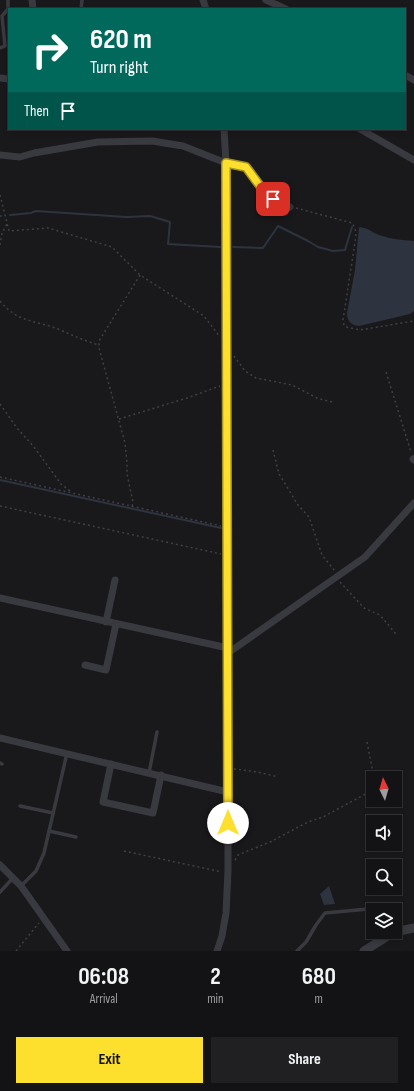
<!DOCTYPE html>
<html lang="en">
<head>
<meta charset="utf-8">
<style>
	body { margin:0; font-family:"Sofia Sans Condensed",sans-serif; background:#202022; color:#f1f3f6; height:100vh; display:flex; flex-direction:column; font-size:15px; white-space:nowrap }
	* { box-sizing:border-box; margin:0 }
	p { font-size:13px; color:#9d9ea0 }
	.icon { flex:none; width:22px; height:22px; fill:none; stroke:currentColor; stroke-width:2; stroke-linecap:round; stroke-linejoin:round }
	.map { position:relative; height:951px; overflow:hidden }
	.side { display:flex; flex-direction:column; background:#131214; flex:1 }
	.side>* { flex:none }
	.guide { position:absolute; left:8px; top:8px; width:398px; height:122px; border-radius:0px; box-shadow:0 2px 6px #0003,0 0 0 1px #323234; background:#00695c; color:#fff; overflow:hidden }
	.needle { width:26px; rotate:355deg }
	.controls { position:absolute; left:366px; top:771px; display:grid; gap:8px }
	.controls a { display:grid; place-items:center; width:36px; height:36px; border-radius:0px; background:#131214; box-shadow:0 2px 6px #0003,0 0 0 1px #323234; font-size:20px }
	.pin { position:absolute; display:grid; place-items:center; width:34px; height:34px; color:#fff; margin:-17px; border-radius:8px; box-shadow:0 2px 6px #0006 }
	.me { position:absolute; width:44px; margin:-22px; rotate:0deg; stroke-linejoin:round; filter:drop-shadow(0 0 3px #0008) }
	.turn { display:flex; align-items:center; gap:14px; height:84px; padding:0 16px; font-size:18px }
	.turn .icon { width:52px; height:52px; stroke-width:2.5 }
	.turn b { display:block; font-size:28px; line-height:34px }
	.then { display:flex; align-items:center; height:38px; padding:0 16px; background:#0003; gap:8px; font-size:15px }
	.eta { display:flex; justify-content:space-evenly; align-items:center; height:68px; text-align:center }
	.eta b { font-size:24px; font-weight:700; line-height:28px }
	.action { display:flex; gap:8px; margin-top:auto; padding:8px 16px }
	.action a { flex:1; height:46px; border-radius:0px; background:#fddf2d; color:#111; font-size:16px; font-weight:700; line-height:46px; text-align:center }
	.action a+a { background:#202022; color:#f1f3f6 }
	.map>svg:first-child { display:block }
</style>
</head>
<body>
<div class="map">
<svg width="414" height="951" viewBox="0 0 414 951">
	<rect width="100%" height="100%" fill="#19181b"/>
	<g fill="#2d3440">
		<path d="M359 227C369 228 371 232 379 235 391 239 402 240 414 241V311L410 314 359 326C351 325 347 321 347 313L355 270Z"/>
		<polygon points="329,886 335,904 324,905 320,894"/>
	</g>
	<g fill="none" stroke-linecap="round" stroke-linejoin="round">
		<g stroke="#2d3440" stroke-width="2">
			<polyline points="10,215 31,213 36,211 126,217 150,216 170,222 168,244 220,247"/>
			<polyline points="0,216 1,216"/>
			<polyline points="233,247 263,248 278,226 308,241 318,247 333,251 345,250 352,227"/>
			<polyline points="0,480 221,528"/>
		</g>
		<g stroke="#3f4047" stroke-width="1.5" stroke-dasharray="2 3" stroke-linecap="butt">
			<polyline points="0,195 9,231 48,228 112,247 140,275 204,316 220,337"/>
			<polyline points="296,208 352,223 355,228 356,236 343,320 344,325 346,327 360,330 414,321"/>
			<polyline points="0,245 2,233 7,224"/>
			<path d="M0 301C18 323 35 320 58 329 72 335 85 341 99 345"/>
			<polyline points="234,356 245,371 256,378 292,385 317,398 332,402"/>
			<polyline points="386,372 411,452"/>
			<polyline points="0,404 17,428 34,447 61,484 70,491"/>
			<polyline points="119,419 187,398 220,386"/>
			<polyline points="273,450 279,474 298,505 309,517 322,555 335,571"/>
			<polyline points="0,477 221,526"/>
			<polyline points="0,506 221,554"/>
			<polyline points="132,506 133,502 127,474 127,463 125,443 99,348 99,341 140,275"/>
			<polyline points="340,582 364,608 380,615 396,634"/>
			<polyline points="367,742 374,778"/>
			<polyline points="234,769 258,772 278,777"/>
			<polyline points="124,851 222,872"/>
			<polyline points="235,860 238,855 270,842 308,822 323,817 373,790"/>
			<polyline points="16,951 39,923"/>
		</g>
		<g stroke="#393940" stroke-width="3.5">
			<polyline points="8,0 8,9"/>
			<polyline points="81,9 82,0"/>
			<polyline points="0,48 5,46 2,16 8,9"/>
			<polyline points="0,763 2,764"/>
			<polyline points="149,773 157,732"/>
			<polyline points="20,806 53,813"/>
			<polyline points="49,831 76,837"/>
			<polyline points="21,886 36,871 44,853 67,753"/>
			<polyline points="0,892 13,878"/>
			<polyline points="297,951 306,942 316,925 325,913 379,908 381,910"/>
		</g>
		<g stroke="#393940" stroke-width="7">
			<polyline points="32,0 33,9"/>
			<polyline points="203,0 206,9"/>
			<polyline points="266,0 286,9"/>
			<polyline points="405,75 414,80"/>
			<polyline points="0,78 9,79"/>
			<polyline points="360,129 414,160"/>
			<polyline points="0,155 20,157 34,153 98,142 152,141 183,146 226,163 246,167 266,194 273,199 290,207"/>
			<polyline points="413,459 414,460"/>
			<polyline points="0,598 228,648"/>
			<polyline points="106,622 115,580"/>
			<polyline points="228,653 365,557 414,503"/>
			<polyline points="85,665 106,670 116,624"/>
			<polyline points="0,738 228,792"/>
			<polyline points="111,764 103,802 153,813 161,775"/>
			<polyline points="0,865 21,886 67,951"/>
			<polyline points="217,951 222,936 226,913 228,871 228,653 227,527 226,163 224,129"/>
		</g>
		<g stroke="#393940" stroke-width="9">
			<polyline points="395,932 414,928"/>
			<polyline points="364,951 394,932"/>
		</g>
	</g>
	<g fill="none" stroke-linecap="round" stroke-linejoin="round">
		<g stroke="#a4911d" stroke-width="10">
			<polyline id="route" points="228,823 226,163 246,167 266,194 273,199"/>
		</g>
		<use href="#route" stroke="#fddf2d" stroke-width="7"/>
	</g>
</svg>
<div class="controls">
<a><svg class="needle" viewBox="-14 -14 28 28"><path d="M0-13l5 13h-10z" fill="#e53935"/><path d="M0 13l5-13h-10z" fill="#9d9ea0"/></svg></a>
<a><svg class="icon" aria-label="sound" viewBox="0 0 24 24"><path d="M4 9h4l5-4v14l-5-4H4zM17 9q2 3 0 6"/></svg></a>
<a><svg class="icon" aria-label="search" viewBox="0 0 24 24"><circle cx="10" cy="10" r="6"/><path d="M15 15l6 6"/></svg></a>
<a><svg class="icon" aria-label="layers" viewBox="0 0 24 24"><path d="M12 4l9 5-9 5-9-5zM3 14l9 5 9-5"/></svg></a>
</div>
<div class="pin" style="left:273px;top:199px;background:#d93025"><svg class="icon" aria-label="arrive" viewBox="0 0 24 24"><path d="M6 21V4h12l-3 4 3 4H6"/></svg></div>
<svg class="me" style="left:228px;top:823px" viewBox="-20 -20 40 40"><circle r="19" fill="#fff"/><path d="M0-13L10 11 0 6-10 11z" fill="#fddf2d"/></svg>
<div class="guide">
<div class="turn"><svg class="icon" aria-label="right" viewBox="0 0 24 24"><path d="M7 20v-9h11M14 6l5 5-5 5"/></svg><div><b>620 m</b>Turn right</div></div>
<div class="then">Then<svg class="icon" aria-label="arrive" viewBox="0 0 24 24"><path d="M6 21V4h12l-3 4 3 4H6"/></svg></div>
</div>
</div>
<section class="side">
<div class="eta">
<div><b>06:08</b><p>Arrival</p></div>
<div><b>2</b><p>min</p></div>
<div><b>680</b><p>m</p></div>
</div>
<div class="action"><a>Exit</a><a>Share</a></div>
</section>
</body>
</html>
